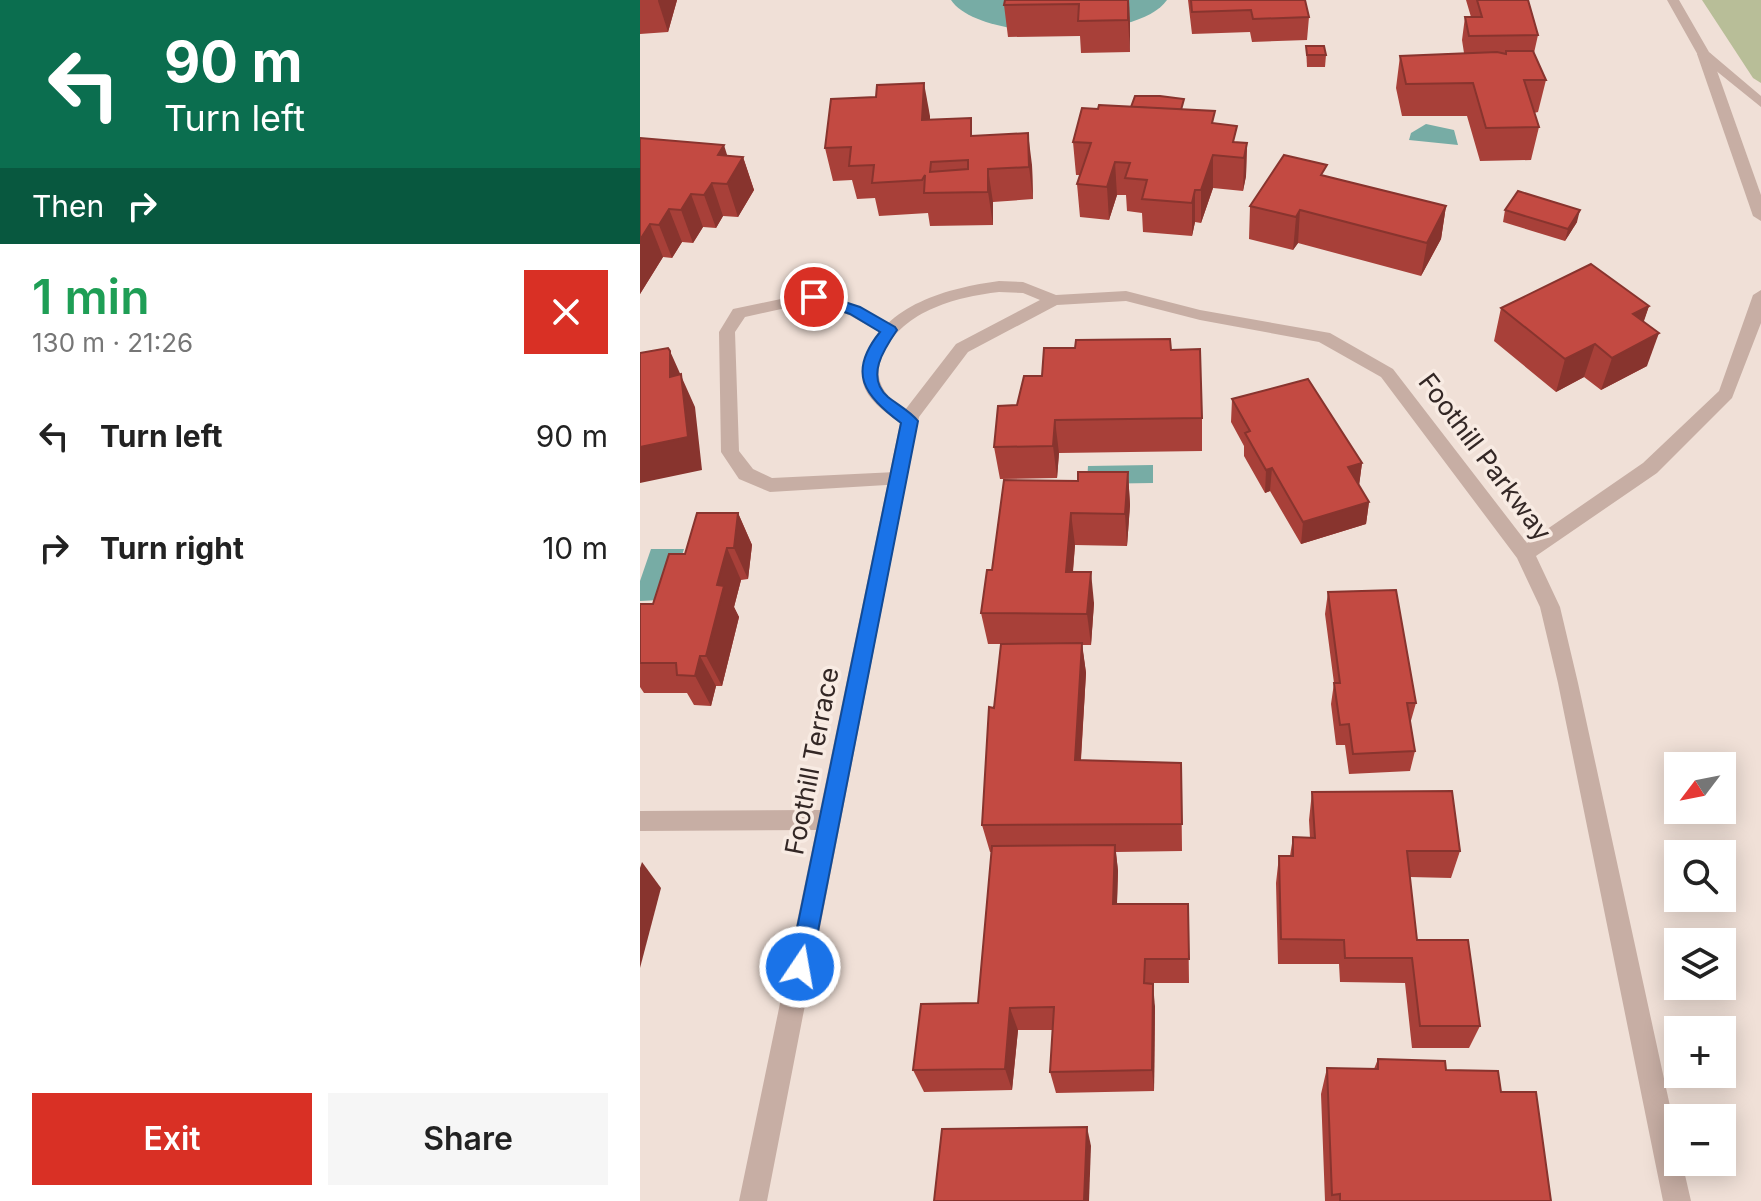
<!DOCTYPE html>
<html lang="en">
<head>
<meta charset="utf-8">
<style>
	body { margin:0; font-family:Inter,sans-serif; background:#f6f6f6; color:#222; height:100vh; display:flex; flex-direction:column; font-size:30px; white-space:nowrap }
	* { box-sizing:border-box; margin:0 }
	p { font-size:26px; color:#767676 }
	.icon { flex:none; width:44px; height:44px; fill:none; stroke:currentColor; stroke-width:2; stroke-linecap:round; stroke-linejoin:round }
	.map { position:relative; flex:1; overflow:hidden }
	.sheet { display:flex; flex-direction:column; background:#fff; width:640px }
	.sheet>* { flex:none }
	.top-card { background:#0b6e4f; color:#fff; overflow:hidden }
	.needle { width:52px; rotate:238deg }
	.tools { position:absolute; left:1024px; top:752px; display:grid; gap:16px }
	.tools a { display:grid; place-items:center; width:72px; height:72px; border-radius:0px; background:#fff; box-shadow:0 4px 20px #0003; font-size:40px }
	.pin { position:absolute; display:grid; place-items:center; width:68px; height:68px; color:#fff; margin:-34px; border:4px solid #fff; border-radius:50%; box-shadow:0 2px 8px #0007 }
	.me { position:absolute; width:88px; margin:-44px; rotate:12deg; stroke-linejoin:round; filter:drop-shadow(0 0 6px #0008) }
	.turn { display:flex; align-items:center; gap:28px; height:168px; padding:0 32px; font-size:36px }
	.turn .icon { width:104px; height:104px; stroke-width:2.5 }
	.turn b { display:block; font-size:56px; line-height:68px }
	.then { display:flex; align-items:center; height:76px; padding:0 32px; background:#0003; gap:16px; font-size:30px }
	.round { display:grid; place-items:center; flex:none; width:84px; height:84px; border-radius:0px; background:#f6f6f6 }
	.overview { display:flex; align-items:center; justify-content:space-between; height:136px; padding:0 32px }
	h1 { font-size:48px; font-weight:600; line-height:60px; color:#1e9e55 }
	.cta { display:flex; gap:16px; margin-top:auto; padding:16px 32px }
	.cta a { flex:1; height:92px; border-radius:0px; background:#d93025; color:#fff; font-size:32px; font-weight:600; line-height:92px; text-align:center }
	.cta a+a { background:#f6f6f6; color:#222 }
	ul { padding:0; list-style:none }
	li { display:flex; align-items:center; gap:24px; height:112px; padding:0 32px }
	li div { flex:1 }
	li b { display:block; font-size:30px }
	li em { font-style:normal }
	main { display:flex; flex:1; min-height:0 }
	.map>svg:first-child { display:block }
</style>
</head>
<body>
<main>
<section class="sheet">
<div class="top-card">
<div class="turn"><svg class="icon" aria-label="left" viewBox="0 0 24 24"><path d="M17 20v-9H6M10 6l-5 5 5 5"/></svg><div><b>90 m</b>Turn left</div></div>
<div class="then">Then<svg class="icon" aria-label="right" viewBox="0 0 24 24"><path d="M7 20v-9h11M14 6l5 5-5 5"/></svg></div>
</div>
<div class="overview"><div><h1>1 min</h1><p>130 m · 21:26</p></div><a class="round" style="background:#d93025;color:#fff"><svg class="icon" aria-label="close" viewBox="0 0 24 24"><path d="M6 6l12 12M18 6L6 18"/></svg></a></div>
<ul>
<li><svg class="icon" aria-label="left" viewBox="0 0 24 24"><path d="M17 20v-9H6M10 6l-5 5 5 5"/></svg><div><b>Turn left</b></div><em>90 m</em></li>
<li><svg class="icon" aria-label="right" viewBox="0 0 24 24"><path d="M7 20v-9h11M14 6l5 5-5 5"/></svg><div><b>Turn right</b></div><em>10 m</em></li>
</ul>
<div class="cta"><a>Exit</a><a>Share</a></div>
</section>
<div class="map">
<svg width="1121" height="1201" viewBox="0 0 1121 1201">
	<rect width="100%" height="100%" fill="#f0e0d7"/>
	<polygon fill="#b8be98" points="1062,0 1121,0 1121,83 1113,78"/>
	<g fill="#77aca5">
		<polygon points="786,124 814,130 818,145 769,140 771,133"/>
		<polygon points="513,465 513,483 447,484 448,466"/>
		<polygon points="11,549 44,549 22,617 20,600 0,601 0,581"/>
	</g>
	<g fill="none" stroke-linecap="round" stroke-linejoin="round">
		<path fill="#77aca5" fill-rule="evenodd" d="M311 0H527C498 42 340 43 311 0Z"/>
		<polygon fill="#c7aea4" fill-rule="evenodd" points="174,292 221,307 257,330 249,336 243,334 209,315 173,302 105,317 95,332 99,451 113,469 132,478 256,472 263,474 265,479 263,484 130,492 99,479 81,452 79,332 93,309"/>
		<g fill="#c7aea4" fill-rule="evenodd">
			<polygon points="1064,50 1071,54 1121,195 1121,221 1113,216 1057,54"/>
			<path d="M359 281 383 282 416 295 486 291 560 310 690 333 753 369 887 543 1003 463 1079 391 1113 295 1121 290V323L1092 398 1017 473 896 556 920 607 938 683 1038 1143V1162H1042L1051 1201H1023L918 683 900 607 877 558 741 377 679 342 560 320 486 301 417 305 328 352 279 417 127 1201H99L176 830 0 831V811L180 810 260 423C237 407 213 389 225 358 245 304 308 288 359 281ZM359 292 383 293 400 300 316 344 265 410C247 397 233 383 241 359 258 312 315 297 359 292Z"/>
		</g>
		<polygon fill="#c7aea4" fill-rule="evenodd" points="1027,0 1039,0 1069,52 1121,96 1121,107 1059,57"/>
	</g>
	<g fill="#a84039">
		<polygon points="0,0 37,0 28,32 0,34"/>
		<polygon points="489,0 490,52 441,53 440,36 368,37 364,5"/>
		<polygon points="548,0 665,0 669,17 667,40 612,42 610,32 552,34"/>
		<polygon points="826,0 888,0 898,35 894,53 906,80 898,112 894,113 899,127 891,160 840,161 827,116 762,116 756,88 760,56 824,53 822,40 825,17 831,17"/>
		<polygon points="666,46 686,55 685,67 667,67"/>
		<polygon points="458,109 544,110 575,124 596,143 607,143 606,176 603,191 573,188 561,223 555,222 552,236 503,232 502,213 487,211 486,195 477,195 469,220 440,217 437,184 440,175 436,175 433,142"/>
		<polygon points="290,116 290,119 333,136 392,165 393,199 353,202 353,225 290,226 288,213 239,216 235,198 217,199 212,180 193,181 185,148"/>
		<polygon points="0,138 88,156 103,157 114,190 98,217 83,216 76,228 63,227 53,243 42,242 32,258 23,257 0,294"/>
		<polygon points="686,176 806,206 801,239 781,276 658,243 653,250 609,239 610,206"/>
		<polygon points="865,210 937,222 925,241 863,222"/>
		<polygon points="1009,306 1003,322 1007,366 961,390 944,377 916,392 854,341 861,308"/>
		<polygon points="531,350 562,418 562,451 419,453 417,478 360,479 354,447 377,405 402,376"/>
		<polygon points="592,399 722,463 719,485 729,502 726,524 661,544 630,491 625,493 604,456 604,446 591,422"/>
		<polygon points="488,472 490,505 487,546 435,545 433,572 454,603 451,645 442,645 446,673 441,760 541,763 542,851 476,852 478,871 477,904 548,904 549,983 507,983 515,1007 514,1091 416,1093 410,1072 413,1030 378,1030 372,1090 284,1092 273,1070 338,1003 352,852 350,852 342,825 361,644 348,644 341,613 352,570 438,481"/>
		<polygon points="98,513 112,545 108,579 101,580 94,607 99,617 82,686 76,686 71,706 54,705 47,693 4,693 0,687 0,604 13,604 45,554"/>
		<polygon points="688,592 776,703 770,724 775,751 770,771 709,774 705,745 696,745 691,704 694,683 685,614"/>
		<polygon points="672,792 820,851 811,878 770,877 777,940 840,1026 829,1048 772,1048 765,983 700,982 699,964 638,964 636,883 639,856 650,856 653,837 670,838 669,820"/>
		<polygon points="738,1059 806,1070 861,1092 911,1201 685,1201 681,1094 687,1068 734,1069"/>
	</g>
	<g fill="#88342e">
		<polygon points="18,0 37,0 28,32 18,1"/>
		<polygon points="489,0 490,23 490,52 488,20"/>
		<polygon points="284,83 290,116 289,152 282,120"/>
		<polygon points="388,133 392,165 393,199 389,167"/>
		<polygon points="607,143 606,176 603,191 604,158"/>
		<polygon points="84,145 93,174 103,157 114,190 98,217 78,155"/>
		<polygon points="573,155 573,188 561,223 561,190"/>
		<polygon points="475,162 477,195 469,220 467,187"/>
		<polygon points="348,169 353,202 353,225 348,192"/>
		<polygon points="72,183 83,216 76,228 64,195"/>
		<polygon points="555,190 555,222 552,236 552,203"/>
		<polygon points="51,194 63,227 53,243 41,210"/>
		<polygon points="806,206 801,239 781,276 787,243"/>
		<polygon points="29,209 42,242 32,258 19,225"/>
		<polygon points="660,210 658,243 653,250 656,217"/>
		<polygon points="940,210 937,222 925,241 928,229"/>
		<polygon points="10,224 23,257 0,294 0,240"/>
		<polygon points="1009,306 998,339 993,314"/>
		<polygon points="1019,333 1007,366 961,390 972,358"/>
		<polygon points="955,344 944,377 916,392 925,359"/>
		<polygon points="30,351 55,407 62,470 0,483 0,447 30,377"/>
		<polygon points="415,420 419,453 417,478 413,446"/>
		<polygon points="722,463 719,486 708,467"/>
		<polygon points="632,468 630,491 625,493 626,470"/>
		<polygon points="488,472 490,505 487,546 485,514"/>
		<polygon points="729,502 726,524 661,544 663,522"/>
		<polygon points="98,513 112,545 108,579 94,548"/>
		<polygon points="431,513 435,545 430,603 426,572"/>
		<polygon points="87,548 101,580 94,607 99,617 82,686 66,656 77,585"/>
		<polygon points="451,572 454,603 451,645 447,614"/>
		<polygon points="442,643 446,673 439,788 435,760"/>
		<polygon points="60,656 76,686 71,706 55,676"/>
		<polygon points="475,845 478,871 476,930 473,904"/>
		<polygon points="2,862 21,888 0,968 0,868"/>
		<polygon points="513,984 515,1007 514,1091 512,1070"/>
		<polygon points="370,1008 378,1030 372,1090 365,1069"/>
		<polygon points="447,1127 451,1146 449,1201 444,1201"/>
	</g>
	<g fill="#c34a42" stroke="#88342e" stroke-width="2" fill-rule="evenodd">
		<polygon points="365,0 488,0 488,20 438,21 439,4 364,5"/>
		<polygon points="551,0 665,0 669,17 613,19 611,10 552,12"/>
		<polygon points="837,0 888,0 898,35 829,36 825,17 842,17"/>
		<polygon points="666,46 684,46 686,55 667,55"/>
		<polygon points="866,51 893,51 906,80 884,80 899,127 846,128 833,83 766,84 760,56 857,52 866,54"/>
		<path d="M284 83 282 120 331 118V136L388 133 389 167 348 169V192L284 193 285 175 282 180 232 183 234 165 209 166 211 147 185 148 191 99 236 97 237 85ZM328 160V169L290 172 291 162Z"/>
		<polygon points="495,96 520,96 544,99 541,110 491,107"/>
		<polygon points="459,105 575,111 572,123 597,126 593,142 607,143 604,158 573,155 561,190 555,190 552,203 502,199 507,180 485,178 490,163 475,162 467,187 437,184 451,143 433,142 442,108 458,109"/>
		<polygon points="0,138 84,145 78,155 103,157 87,184 72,183 64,195 51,194 41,210 29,209 19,225 10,224 0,240"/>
		<polygon points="644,155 687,165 681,175 806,206 787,243 660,210 656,217 610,206"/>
		<polygon points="878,191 940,210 928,229 865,210"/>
		<polygon points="951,264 1009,306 993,314 1019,333 972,358 955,344 925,359 861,308"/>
		<polygon points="530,339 531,350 560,349 562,418 415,420 413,446 354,447 358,406 377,405 384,376 402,376 404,348 435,348 436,340"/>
		<polygon points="28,348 30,351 30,377 41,374 48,437 0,447 0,353"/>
		<polygon points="668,379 722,463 708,467 729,502 663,522 632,468 626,470 605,433 610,431 592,399"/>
		<polygon points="438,472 488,472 485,514 431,513 426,572 451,572 447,614 341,613 347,570 352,570 364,480 438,481"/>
		<polygon points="57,513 98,513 94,548 87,548 77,585 84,586 66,656 60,656 55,676 37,675 36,663 0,663 0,604 13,604 29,554 45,554"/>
		<polygon points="756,590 776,703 767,703 775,751 713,754 709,724 700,725 694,683 700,683 688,592"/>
		<polygon points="442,643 435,760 541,763 542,824 342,825 349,707 354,708 361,644"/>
		<polygon points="812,791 820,851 767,851 777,940 828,940 840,1026 780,1026 772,958 705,958 704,940 641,939 639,856 653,856 653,837 675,838 672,792"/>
		<polygon points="475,845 473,904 548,904 549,959 505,959 504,983 513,984 512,1070 410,1072 414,1007 370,1008 365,1069 273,1070 281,1004 338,1003 352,846"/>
		<polygon points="738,1059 805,1061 806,1070 858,1071 861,1092 896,1092 911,1201 700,1201 700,1194 692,1195 687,1068 738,1069"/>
		<polygon points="447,1127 444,1201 294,1201 302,1129"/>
	</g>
	<path fill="#1a73e8" stroke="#114b97" stroke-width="2" d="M174 292 220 307 255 327 257 330C244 349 225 377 248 397 258 405 270 411 278 421L171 967 168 974 160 977 152 974 149 967 261 423C224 395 207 373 240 332L210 314 169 300 167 297Z"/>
	<g text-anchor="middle" stroke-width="7" stroke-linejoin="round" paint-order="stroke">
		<g font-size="26" fill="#332725" stroke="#f8ebe3">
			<text transform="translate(845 457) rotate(53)" y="9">Foothill Parkway</text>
			<text transform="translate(172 761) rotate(-79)" y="9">Foothill Terrace</text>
		</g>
	</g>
</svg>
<div class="tools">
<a><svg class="needle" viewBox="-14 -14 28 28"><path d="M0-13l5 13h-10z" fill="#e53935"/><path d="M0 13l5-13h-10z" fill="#767676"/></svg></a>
<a><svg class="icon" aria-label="search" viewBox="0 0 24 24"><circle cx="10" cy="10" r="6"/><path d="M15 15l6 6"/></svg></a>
<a><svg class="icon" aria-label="layers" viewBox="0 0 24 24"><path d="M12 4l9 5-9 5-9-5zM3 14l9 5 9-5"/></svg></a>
<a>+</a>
<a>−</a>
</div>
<div class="pin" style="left:174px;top:297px;background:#d93025"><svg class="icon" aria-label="arrive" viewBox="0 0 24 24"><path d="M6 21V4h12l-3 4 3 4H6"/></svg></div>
<svg class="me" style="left:160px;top:967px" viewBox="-20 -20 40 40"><circle r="17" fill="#1a73e8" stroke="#fff" stroke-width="3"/><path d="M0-11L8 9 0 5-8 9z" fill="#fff"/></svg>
</div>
</main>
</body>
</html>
